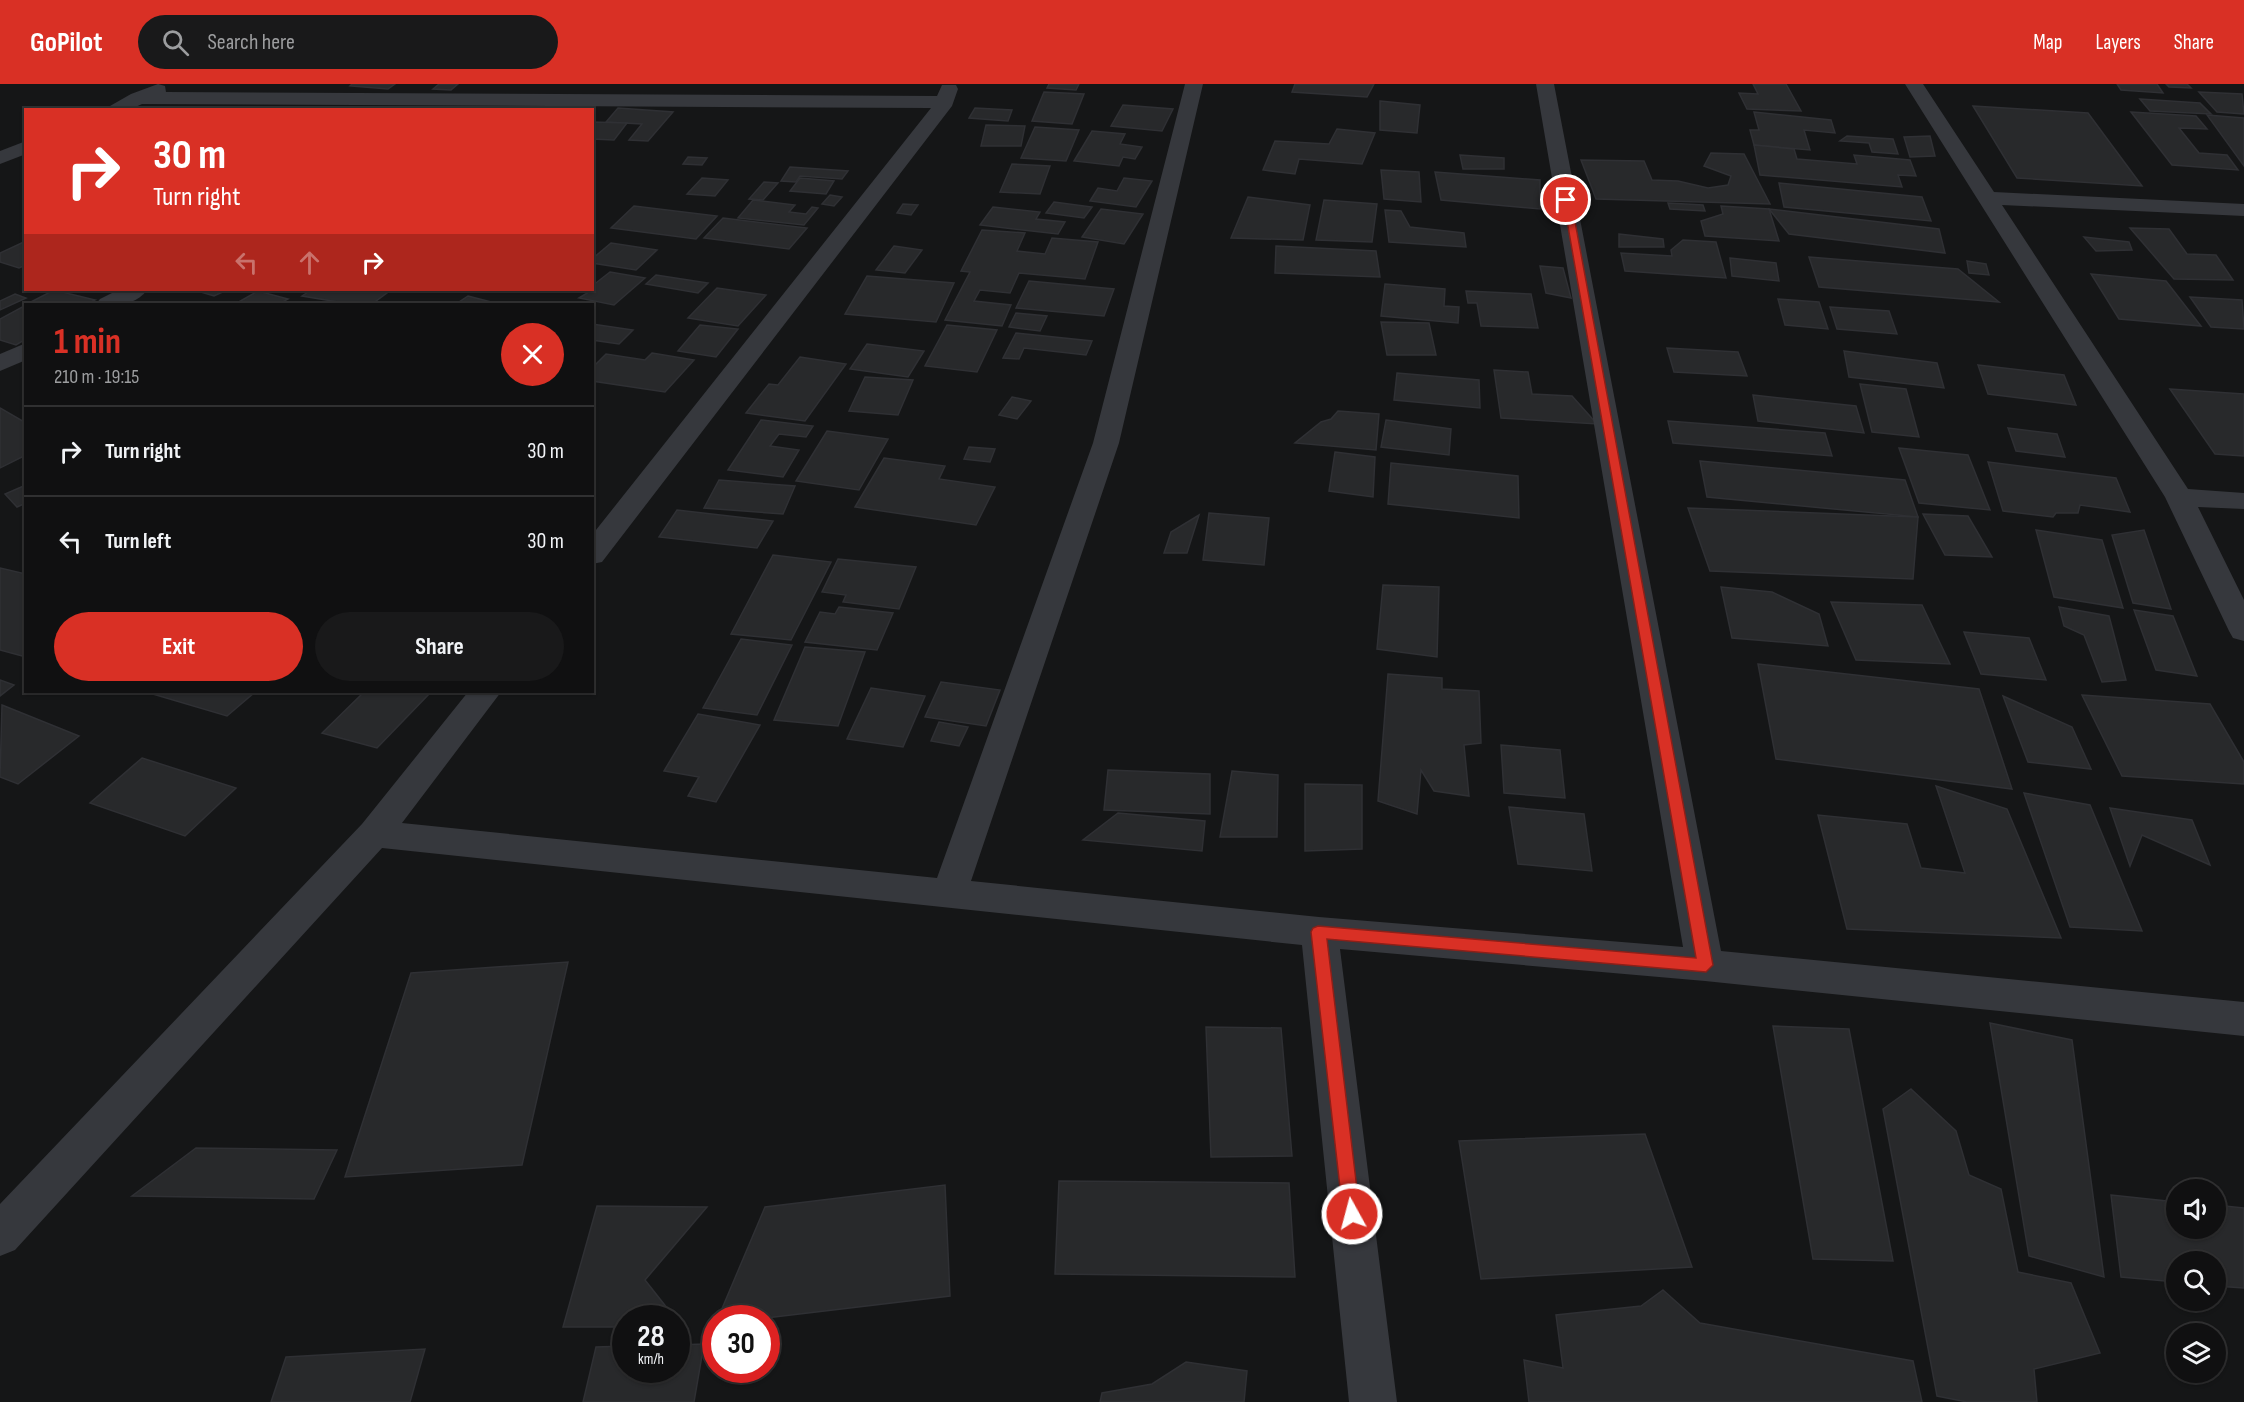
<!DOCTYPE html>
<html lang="en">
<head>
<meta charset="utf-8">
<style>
	body { margin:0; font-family:"Sofia Sans Condensed",sans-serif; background:#19191a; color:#f1f3f6; height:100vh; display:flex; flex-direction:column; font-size:22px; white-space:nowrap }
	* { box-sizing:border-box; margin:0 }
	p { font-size:20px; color:#9c9d9f }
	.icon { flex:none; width:33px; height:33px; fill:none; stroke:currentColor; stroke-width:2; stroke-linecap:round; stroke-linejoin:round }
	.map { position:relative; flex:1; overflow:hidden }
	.sheet { position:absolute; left:24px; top:219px; width:570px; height:390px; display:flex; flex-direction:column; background:#101011; border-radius:0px; box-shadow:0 2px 4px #0004,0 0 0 2px #303031 }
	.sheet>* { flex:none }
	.hud { position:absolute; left:24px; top:24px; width:570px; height:183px; border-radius:0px; box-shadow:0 2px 4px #0004,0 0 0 2px #303031; background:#d93025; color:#fff; overflow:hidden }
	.fabs { position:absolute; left:2166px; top:1095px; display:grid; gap:12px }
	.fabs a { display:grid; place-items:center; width:60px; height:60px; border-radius:50%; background:#101011; box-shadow:0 2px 4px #0004,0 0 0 2px #303031; font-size:30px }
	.speed { position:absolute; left:612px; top:1221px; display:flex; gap:12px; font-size:30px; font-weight:700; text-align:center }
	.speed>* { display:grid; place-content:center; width:78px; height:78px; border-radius:50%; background:#101011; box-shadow:0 2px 4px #0004,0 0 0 2px #303031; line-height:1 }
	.speed small { font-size:15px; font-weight:400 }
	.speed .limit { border:9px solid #d22; background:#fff; color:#111 }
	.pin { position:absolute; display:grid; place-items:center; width:51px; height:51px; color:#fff; margin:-26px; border:3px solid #fff; border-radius:50%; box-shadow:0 2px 6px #0007 }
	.me { position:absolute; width:66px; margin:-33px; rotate:353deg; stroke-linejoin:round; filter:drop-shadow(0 0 4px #0008) }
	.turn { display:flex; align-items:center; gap:21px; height:126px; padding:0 30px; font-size:27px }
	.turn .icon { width:78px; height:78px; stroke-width:2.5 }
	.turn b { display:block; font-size:42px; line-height:51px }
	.lanes { display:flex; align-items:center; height:57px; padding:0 30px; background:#0003; justify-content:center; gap:30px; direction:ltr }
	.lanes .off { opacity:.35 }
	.round { display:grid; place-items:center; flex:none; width:63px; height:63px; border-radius:32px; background:#19191a }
	.headline { display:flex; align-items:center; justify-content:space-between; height:102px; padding:0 30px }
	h1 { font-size:36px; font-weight:700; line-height:45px; color:#d93025 }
	.action { display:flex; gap:12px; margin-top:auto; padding:12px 30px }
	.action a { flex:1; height:69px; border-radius:36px; background:#d93025; color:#fff; font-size:24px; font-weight:700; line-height:69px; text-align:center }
	.action a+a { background:#19191a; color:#f1f3f6 }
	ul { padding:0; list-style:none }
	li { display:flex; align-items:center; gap:18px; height:90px; padding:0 30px; border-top:2px solid #303031 }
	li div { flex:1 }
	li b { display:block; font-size:22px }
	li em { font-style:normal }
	header { display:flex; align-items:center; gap:36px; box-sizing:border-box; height:84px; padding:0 30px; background:#d93025; color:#fff }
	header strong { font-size:28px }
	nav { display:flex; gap:33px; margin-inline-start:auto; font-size:21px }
	.search { width:420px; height:54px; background:#19191a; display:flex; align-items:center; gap:15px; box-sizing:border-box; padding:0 21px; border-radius:33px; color:#9c9d9f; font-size:22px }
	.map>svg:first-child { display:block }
</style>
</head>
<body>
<header>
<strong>GoPilot</strong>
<div class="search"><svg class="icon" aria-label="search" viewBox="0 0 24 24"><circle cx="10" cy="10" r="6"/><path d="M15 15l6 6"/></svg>Search here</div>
<nav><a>Map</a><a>Layers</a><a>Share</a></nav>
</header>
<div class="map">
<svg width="2244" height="1318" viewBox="0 0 2244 1318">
	<rect width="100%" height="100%" fill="#151617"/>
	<g fill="#28292b" stroke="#2f3034" stroke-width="1.5">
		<polygon points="352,0 395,0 388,5 350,2"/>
		<polygon points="439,0 458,0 451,6 433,5"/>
		<polygon points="1049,0 1079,0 1076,6 1047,4"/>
		<polygon points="1295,0 1374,0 1367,13 1292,8"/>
		<polygon points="1753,0 1786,0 1801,27 1747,25 1739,9 1758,10"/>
		<polygon points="2117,0 2157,0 2163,9 2121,6"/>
		<polygon points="2166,0 2187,0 2191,4 2169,3"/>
		<polygon points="1044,8 1084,10 1072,40 1032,37"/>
		<polygon points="2199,8 2242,10 2244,30 2217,28"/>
		<polygon points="2140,15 2200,19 2211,30 2150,27"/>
		<polygon points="1380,17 1420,21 1417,49 1380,46"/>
		<polygon points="1123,21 1173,25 1162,47 1111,42"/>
		<polygon points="1973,22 2088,29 2142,102 2017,94"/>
		<polygon points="618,24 673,28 648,57 629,56 642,40 606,38"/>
		<polygon points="975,24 1012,26 1008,37 969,34"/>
		<polygon points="1754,28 1831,36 1835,49 1804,46 1810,66 1754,61 1750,46 1759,46"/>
		<polygon points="2131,28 2196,32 2207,45 2179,44 2199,69 2227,71 2238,86 2172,81"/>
		<polygon points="2207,31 2244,34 2244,82"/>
		<polygon points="592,38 627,39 614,56 592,55"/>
		<polygon points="986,41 1025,42 1021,62 981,62"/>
		<polygon points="1035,43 1079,46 1066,77 1021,74"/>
		<polygon points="1337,45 1375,49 1362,80 1299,75 1295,90 1263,86 1275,57 1329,60"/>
		<polygon points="1092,47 1125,50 1120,60 1142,63 1135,75 1123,73 1119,82 1074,77"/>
		<polygon points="1847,52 1893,55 1898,70 1872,68 1869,59 1840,57"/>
		<polygon points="1930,52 1935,72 1910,73 1904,53"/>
		<polygon points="1754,61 1794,65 1797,75 1857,80 1854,71 1910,76 1916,92 1898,91 1902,103 1760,91"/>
		<polygon points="1711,69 1744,70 1770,120 1596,115 1581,76 1644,77 1652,96 1678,97 1708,104 1728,101 1731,92 1704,82"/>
		<polygon points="1460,71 1504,74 1504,85 1463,85"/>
		<polygon points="688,73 707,74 702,81 683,80"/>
		<polygon points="1012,80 1050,82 1040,110 1000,108"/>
		<polygon points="790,83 848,87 842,95 800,92 796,98 781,97"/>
		<polygon points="1381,86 1419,88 1421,118 1384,115"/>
		<polygon points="1435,88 1540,96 1540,125 1441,116"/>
		<polygon points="702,94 728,96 715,112 687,110"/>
		<polygon points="800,94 834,97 826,110 790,107"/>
		<polygon points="1124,94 1152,97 1136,123 1090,117 1098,104 1117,107"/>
		<polygon points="764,98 778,99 763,116 749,115"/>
		<polygon points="1779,99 1922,113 1931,137 1784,123"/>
		<polygon points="830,111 842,113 834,122 822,120"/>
		<polygon points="1248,113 1310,121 1303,156 1231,154"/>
		<polygon points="753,116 795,121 789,128 806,130 812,123 818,124 804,141 738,134"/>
		<polygon points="1324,116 1377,120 1372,158 1316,156"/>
		<polygon points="1054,118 1092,123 1084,134 1046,129"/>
		<polygon points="1668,119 1703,121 1705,127 1670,125"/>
		<polygon points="903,120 918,121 911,131 897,129"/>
		<polygon points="634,122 717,132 696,155 611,144"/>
		<polygon points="1721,122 1769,125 1779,157 1705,152 1701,137 1723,130"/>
		<polygon points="993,123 1040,128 1036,135 1065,138 1058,150 980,141"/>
		<polygon points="1101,125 1143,130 1124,160 1082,153"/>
		<polygon points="1769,125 1939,145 1945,169 1789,150"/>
		<polygon points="1385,126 1401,127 1410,143 1464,149 1466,163 1389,158"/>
		<polygon points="723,134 807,144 789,165 704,154"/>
		<polygon points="2130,144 2169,145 2187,170 2216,171 2233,196 2174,195"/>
		<polygon points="982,146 1025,149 1017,167 1045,170 1052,154 1098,158 1085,195 1019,189 1010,209 980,206 974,217 1011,221 1002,242 945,236 970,188 961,187"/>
		<polygon points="1619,150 1663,155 1664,163 1619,163"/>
		<polygon points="2084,153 2129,158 2132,166 2096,167"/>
		<polygon points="1683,156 1716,158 1726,194 1625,187 1621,169 1672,172 1671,166"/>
		<polygon points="26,157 26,181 19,184 0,178 0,169"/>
		<polygon points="611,159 657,166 636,186 592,179 592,175"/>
		<polygon points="894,162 922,166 905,189 876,186"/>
		<polygon points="1276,162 1376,167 1380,193 1275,189"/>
		<polygon points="1809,173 1958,185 1999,218 1819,203"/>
		<polygon points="1730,174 1776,179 1779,197 1732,192"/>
		<polygon points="1967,177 1986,180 1989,191 1969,189"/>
		<polygon points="1540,182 1563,184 1571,214 1546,209"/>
		<polygon points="610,188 645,194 614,221 579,214 592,206 592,202"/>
		<polygon points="2091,190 2166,197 2201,242 2119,235"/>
		<polygon points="656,191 708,199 698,209 646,200"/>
		<polygon points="867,192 954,199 936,238 845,230"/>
		<polygon points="1029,197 1114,205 1104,232 1016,224"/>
		<polygon points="1385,200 1445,205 1444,222 1459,223 1458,239 1381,232"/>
		<polygon points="717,204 766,211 738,242 688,234"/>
		<polygon points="54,206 95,216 87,220 27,220"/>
		<polygon points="194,206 227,206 214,212"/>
		<polygon points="311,206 391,206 372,220 350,220 302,212"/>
		<polygon points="258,207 288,215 279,220 235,220"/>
		<polygon points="1466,207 1531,210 1538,244 1481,242 1477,219 1468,219"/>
		<polygon points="15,210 26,214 0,226 0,217"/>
		<polygon points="468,212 499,220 456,220"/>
		<polygon points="2190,213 2242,216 2244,245 2211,243"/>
		<polygon points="1778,215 1819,218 1828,245 1785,241"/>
		<polygon points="26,221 26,255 16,261 0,256 0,235"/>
		<polygon points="1830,223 1889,227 1897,250 1837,245"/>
		<polygon points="1016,229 1047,232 1040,247 1009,243"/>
		<polygon points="1381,238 1429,239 1436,271 1387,271"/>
		<polygon points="592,240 633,246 619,260 592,256"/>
		<polygon points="700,241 738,245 716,273 678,267"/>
		<polygon points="947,241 997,246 977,288 925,282"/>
		<polygon points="1016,249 1092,257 1086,271 1024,264 1019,275 1003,274"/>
		<polygon points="867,260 924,267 908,293 850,285"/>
		<polygon points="1667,264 1738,268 1747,292 1674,288"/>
		<polygon points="1844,267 1937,279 1944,304 1849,293"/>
		<polygon points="652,269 694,276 665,308 592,297 592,284 606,270 645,276"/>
		<polygon points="800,273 846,280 805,337 746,329 769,300 778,301"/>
		<polygon points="1978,281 2064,291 2076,321 1988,310"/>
		<polygon points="1494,286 1528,288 1532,310 1572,312 1597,340 1501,334"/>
		<polygon points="1397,289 1479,296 1480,324 1394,316"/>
		<polygon points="865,293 913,296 898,331 849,327"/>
		<polygon points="1860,300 1906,305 1919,353 1872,348"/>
		<polygon points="2170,305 2244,310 2244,372 2215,370"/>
		<polygon points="1753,311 1856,322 1864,349 1758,337"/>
		<polygon points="1012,313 1031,317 1017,335 999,331"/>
		<polygon points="0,324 26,339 26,371 0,384"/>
		<polygon points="1338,327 1379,330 1376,366 1295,359 1321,338 1331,335"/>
		<polygon points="761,336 813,342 806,353 779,350 770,362 799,366 783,393 728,386"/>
		<polygon points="1386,336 1451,345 1449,371 1381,363"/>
		<polygon points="1668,337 1825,349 1832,372 1673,359"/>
		<polygon points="2008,344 2057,350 2065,373 2016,367"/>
		<polygon points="827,347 888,355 859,406 796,397"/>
		<polygon points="969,363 995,365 990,378 964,375"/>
		<polygon points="1899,364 1968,371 1990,426 1919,419"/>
		<polygon points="1335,368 1375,373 1373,413 1329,407"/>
		<polygon points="884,374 945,382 939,395 995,403 976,441 855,423"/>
		<polygon points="1700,377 1905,396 1918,433 1707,413"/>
		<polygon points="1988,378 2116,394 2130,428 2080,421 2078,429 2056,429 2053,433 2003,427"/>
		<polygon points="1391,379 1518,392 1519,434 1388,420"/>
		<polygon points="719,396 795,402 783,430 704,424"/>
		<polygon points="26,401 26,419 17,423 5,410"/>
		<polygon points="1688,424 1918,433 1913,495 1710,487"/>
		<polygon points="677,426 773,437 757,464 659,453"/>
		<polygon points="1209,429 1269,434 1264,481 1203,476"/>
		<polygon points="1923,430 1968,432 1992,473 1945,471"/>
		<polygon points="1199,431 1187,469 1164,469 1171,448"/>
		<polygon points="2036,446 2102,456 2123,524 2054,513"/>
		<polygon points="2144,446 2171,525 2133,519 2112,451"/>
		<polygon points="773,471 831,478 791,556 731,550"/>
		<polygon points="838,475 916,483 899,525 843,518 846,511 822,508"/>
		<polygon points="0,484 26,490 26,573 0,566"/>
		<polygon points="1383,501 1439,503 1437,573 1377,565"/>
		<polygon points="1721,503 1772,508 1819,530 1828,562 1732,554"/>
		<polygon points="1831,518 1922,521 1950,580 1856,576"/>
		<polygon points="839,523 893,529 877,566 805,558 820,528 835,530"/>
		<polygon points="2059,523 2109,532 2126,596 2102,598 2084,551 2064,542"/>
		<polygon points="2134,526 2173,532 2197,592 2156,586"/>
		<polygon points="1964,548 2029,554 2046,596 1981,590"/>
		<polygon points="741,555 792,561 757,631 703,624"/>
		<polygon points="805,563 865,568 838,642 774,636"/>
		<polygon points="1758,580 1979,605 2012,705 1776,675"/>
		<polygon points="1388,590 1442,594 1442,605 1479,607 1481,659 1464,661 1469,712 1434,707 1421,686 1417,730 1378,717"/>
		<polygon points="0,596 14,601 0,612"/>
		<polygon points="941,598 1000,606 986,642 925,633"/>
		<polygon points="871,604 925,612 903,663 847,655"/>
		<polygon points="146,608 255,608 227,632"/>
		<polygon points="364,608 431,608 377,664 322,649"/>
		<polygon points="2082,611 2210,620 2244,678 2244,700 2122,692"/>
		<polygon points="2003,612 2072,643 2091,685 2028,678"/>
		<polygon points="2,621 79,652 18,700 0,693"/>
		<polygon points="698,630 760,641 716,718 688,712 699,693 664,687"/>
		<polygon points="939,638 968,643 959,662 931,657"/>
		<polygon points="1501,661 1560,666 1565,714 1504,709"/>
		<polygon points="142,674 236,704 185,752 90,719"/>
		<polygon points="1108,686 1210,690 1210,730 1104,726"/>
		<polygon points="1232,687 1278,691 1277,753 1220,753"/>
		<polygon points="1305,700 1362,701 1362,765 1305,767"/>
		<polygon points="1936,702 2007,725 2061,854 1847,845 1818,731 1907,740 1921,784 1965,789"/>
		<polygon points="2024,709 2090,721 2142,847 2070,843"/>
		<polygon points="1509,723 1584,730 1592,787 1518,780"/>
		<polygon points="2110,724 2192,736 2210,781 2142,751 2130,782"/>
		<polygon points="1118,729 1205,737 1202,767 1083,756"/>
		<polygon points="568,878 522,1081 345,1093 411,889"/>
		<polygon points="1990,939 2072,956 2104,1193 2029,1172"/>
		<polygon points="1773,942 1849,945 1893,1177 1813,1175"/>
		<polygon points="1206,943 1281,944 1292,1072 1211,1073"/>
		<polygon points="1911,1005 1956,1047 1969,1091 2001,1105 2018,1188 2071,1199 2100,1269 2034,1285 2037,1318 1967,1318 1937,1312 1883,1025"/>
		<polygon points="1645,1050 1692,1183 1481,1195 1459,1057"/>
		<polygon points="196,1064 337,1066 314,1115 132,1112"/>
		<polygon points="1059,1097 1289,1099 1295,1193 1055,1190"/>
		<polygon points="945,1101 950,1212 766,1234 718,1234 765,1123"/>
		<polygon points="2111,1111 2176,1118 2176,1144 2216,1144 2216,1121 2244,1124 2244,1204 2216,1202 2216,1178 2176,1178 2176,1198 2121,1193"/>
		<polygon points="597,1122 707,1123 645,1196 675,1234 626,1234 626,1243 563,1243"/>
		<polygon points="1663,1206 1700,1239 1913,1277 1922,1318 1529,1318 1524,1276 1563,1284 1556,1231 1641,1222"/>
		<polygon points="704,1260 694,1318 583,1318 596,1263 626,1262 626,1286 676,1286 676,1261"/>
		<polygon points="425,1265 410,1318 271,1318 286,1273"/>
		<polygon points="1186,1278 1247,1287 1244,1318 1100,1318 1102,1309 1152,1300"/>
	</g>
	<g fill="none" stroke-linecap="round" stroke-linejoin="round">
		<g fill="#36383d" fill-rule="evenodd">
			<polygon points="158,0 165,2 166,8 937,12 942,1 956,1 958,5 952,22 602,478 592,480 592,451 931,24 142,20 129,26 103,26 131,10"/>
			<polygon points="1185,0 1203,0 1119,359 971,797 1319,833 1683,863 1536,0 1554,0 1721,867 2244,918 2244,952 1705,897 1340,865 1397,1318 1349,1318 1302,861 382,764 15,1166 0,1172 0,1120 362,740 468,608 501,608 402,739 937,794 1093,359"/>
			<polygon points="1905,0 1923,0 1994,108 2244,120 2244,132 2002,121 2188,405 2244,409 2244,425 2198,423 2244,516 2244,557 2233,554 2229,547 2165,413"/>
			<polygon points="26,57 26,70 0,80 0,67"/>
			<path d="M118 206H147C136 222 113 222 96 220L100 215Z"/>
			<polygon points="26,259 26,276 0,287 0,270"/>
		</g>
	</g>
	<polygon fill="#d93025" stroke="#8d1f18" stroke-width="1.5" points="1563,114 1571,116 1713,881 1706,888 1327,855 1360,1130 1358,1136 1352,1139 1345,1136 1343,1130 1311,848 1313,844 1318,842 1696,874"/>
</svg>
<div class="fabs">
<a><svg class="icon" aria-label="sound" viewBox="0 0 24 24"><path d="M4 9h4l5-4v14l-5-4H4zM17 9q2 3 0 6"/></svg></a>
<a><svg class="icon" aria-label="search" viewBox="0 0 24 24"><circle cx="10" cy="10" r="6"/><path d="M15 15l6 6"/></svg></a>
<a><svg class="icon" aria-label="layers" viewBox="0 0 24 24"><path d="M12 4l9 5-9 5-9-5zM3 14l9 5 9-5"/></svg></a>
</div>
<div class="speed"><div>28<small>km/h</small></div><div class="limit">30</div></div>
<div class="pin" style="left:1566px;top:116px;background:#d93025"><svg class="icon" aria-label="arrive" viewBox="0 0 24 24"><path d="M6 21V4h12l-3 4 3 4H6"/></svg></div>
<svg class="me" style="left:1352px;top:1130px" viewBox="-20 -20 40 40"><circle r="17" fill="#d93025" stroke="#fff" stroke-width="3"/><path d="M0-11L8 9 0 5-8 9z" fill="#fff"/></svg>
<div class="hud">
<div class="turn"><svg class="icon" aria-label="right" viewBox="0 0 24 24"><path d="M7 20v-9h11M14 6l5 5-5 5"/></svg><div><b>30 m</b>Turn right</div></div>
<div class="lanes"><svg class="icon off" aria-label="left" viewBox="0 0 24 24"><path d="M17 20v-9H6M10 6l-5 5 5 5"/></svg><svg class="icon off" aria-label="ahead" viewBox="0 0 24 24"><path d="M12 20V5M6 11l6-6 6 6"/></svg><svg class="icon" aria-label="right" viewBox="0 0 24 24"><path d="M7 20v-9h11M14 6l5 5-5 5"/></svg></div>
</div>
<section class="sheet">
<div class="headline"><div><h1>1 min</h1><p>210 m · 19:15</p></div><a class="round" style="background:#d93025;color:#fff"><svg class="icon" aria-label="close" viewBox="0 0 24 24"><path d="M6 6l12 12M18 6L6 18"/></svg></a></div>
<ul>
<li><svg class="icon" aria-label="right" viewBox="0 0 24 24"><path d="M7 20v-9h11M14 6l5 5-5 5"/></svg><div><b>Turn right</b></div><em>30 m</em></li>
<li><svg class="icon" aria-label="left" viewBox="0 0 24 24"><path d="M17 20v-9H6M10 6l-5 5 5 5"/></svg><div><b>Turn left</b></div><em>30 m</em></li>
</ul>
<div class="action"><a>Exit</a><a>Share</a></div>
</section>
</div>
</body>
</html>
